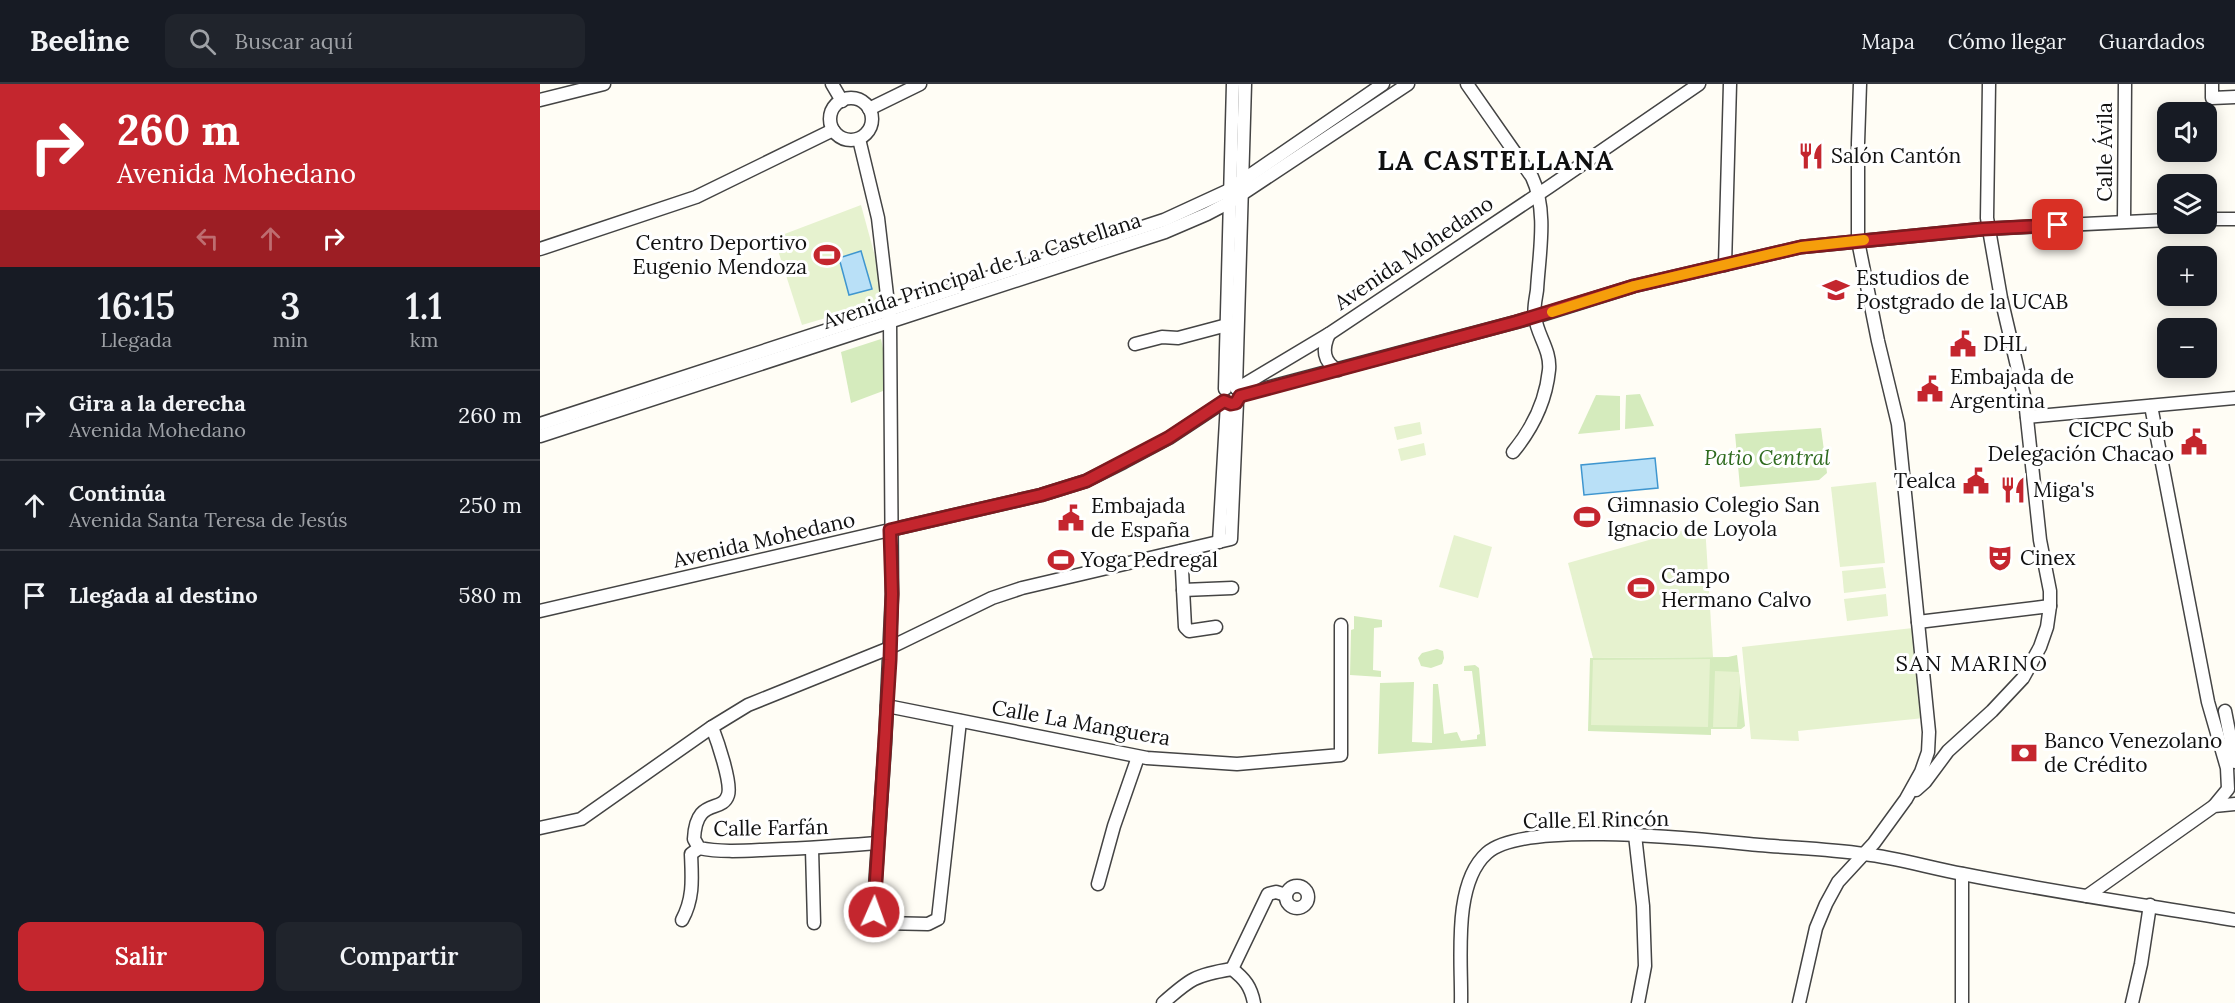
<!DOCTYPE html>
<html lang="es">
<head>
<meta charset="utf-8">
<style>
	body { margin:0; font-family:Lora,serif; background:#20242c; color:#f1f3f6; height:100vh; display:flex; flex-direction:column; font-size:22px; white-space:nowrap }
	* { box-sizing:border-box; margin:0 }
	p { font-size:20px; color:#9ea1a6 }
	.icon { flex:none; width:33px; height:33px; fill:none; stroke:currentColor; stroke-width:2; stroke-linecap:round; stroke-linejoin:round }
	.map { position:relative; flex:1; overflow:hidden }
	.panel { display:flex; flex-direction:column; background:#171b24; width:540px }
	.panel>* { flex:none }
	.top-card { background:#c4262e; color:#fff; overflow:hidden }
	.tools { position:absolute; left:1617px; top:18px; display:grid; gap:12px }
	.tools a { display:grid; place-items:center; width:60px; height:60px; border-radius:12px; background:#171b24; box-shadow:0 3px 15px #0003; font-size:30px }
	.pin { position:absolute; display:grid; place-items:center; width:51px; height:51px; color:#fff; margin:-26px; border-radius:12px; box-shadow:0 3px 9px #0006 }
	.me { position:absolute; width:66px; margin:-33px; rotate:2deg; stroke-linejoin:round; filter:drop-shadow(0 0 4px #0008) }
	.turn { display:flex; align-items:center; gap:21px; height:126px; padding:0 18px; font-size:27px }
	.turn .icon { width:78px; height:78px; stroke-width:2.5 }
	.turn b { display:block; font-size:42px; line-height:51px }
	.lanes { display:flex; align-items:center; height:57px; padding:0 18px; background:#0003; justify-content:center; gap:30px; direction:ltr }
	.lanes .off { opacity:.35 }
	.eta { display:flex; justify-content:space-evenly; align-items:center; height:102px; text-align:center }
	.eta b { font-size:36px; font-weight:600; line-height:42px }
	.button { display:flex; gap:12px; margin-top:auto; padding:12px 18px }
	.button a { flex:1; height:69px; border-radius:12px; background:#c4262e; color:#fff; font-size:24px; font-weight:600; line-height:69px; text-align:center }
	.button a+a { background:#20242c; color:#f1f3f6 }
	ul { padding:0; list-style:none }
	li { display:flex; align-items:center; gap:18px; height:90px; padding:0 18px; border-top:2px solid #363941 }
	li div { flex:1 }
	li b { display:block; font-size:22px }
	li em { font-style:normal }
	header { display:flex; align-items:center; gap:36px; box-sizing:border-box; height:84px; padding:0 30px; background:#171b24; border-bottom:2px solid #363941 }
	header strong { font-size:28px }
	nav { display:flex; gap:33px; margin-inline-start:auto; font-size:21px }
	.search { width:420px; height:54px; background:#20242c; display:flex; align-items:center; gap:15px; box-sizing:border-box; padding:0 21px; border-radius:12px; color:#9ea1a6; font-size:22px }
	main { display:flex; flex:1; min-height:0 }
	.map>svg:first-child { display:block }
</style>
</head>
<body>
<header>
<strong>Beeline</strong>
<div class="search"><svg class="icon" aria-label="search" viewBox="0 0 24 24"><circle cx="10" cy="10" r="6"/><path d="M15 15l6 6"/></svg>Buscar aquí</div>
<nav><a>Mapa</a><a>Cómo llegar</a><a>Guardados</a></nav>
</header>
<main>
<section class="panel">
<div class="top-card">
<div class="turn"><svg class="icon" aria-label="right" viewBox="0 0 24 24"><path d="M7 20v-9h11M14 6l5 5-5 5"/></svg><div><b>260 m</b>Avenida Mohedano</div></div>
<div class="lanes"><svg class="icon off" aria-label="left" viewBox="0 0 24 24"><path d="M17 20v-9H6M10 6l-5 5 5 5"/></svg><svg class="icon off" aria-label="ahead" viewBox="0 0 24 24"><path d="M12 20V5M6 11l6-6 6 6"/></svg><svg class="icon" aria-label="right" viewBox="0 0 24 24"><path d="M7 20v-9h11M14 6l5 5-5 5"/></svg></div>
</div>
<div class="eta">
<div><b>16:15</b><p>Llegada</p></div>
<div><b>3</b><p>min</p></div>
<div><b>1.1</b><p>km</p></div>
</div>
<ul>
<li><svg class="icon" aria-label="right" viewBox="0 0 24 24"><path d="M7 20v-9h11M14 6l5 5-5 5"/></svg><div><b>Gira a la derecha</b><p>Avenida Mohedano</p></div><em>260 m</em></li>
<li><svg class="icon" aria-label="ahead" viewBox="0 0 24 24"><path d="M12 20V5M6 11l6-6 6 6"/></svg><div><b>Continúa</b><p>Avenida Santa Teresa de Jesús</p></div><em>250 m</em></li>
<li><svg class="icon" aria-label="arrive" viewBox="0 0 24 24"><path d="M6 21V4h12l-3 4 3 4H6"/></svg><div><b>Llegada al destino</b></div><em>580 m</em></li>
</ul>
<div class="button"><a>Salir</a><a>Compartir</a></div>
</section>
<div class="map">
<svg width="1695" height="919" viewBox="0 0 1695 919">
	<rect width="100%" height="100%" fill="#fffdf5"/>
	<g fill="#d5ebbd">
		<polygon points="341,255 351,304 311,319 301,268"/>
		<polygon points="1100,310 1114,342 1085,345 1086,311"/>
		<polygon points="1056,311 1080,312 1080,346 1038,350"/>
		<polygon points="1281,344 1287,389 1279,396 1200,403 1195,350"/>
		<polygon points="814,532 842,536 842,543 834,544 833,586 841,587 841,593 810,591 811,546 814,545"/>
		<polygon points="897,565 903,567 904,574 902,580 891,584 881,582 878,574 882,569"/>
		<polygon points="1197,571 1205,642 1201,645 1171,645 1171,651 1048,647 1050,574 1188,573"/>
		<polygon points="935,581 939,584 946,662 838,670 840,599 874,598 872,658 892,659 893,600 898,600 904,650 917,648 921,657 937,655 937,651 940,650 932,587 924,587 924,582"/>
	</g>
	<g fill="#e6f2cf">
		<polygon points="321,121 339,187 343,217 262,241 234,154"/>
		<polygon points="880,338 882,350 857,356 854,343"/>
		<polygon points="884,359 886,371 861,377 858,365"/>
		<polygon points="1336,398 1345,479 1300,483 1291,403"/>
		<polygon points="1165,440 1173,573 1053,574 1028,479"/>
		<polygon points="914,451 952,463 938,514 899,503"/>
		<polygon points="1343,483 1346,504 1304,509 1302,487"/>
		<polygon points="1346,510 1348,532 1307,537 1304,515"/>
		<polygon points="1373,544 1384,634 1258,647 1259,657 1211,655 1202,563"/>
		<polygon points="1170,575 1168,643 1051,641 1053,576"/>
		<polygon points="1175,587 1199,588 1200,600 1197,643 1173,643"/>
	</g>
	<g fill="#b9e0f7" stroke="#3f96cf" stroke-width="1.5">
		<polygon points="321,167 332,205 309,211 299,174"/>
		<polygon points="1115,374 1118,404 1044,411 1041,381"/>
	</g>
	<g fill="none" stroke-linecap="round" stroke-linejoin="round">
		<g stroke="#444" stroke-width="15">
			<g id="minor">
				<polyline points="292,0 302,17"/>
				<path d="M927 0 992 93C1008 127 999 170 997 206 996 214 993 225 995 233 997 251 1011 266 1009 286 1006 316 992 345 973 368"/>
				<polyline points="1672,0 1672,14 1695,13"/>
				<circle cx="311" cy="35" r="21"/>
				<polyline points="0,16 64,0"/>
				<polyline points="329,25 380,0"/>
				<polyline points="319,55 338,134 350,237 352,510 345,660 334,818 336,835 341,839 388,840 398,835 420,637"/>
				<polyline points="1666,135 1695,135"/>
				<polyline points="1584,137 1585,0"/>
				<polyline points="0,165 156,113 293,46"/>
				<polyline points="1185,181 1190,0"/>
				<path d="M789 250C782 265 783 278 798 286"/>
				<polyline points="595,260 622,253 638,254 687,241"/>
				<polyline points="696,304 705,0"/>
				<polyline points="685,305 693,0"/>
				<polyline points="697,305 789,250 1009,103 1159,0"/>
				<polyline points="700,311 995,233 1094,202 1261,163 1443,145 1628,136"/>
				<polyline points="1611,322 1668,618 1687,684 1688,705 1674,722"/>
				<polyline points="1487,333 1695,314"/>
				<polyline points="0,340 624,136 687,107 843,0"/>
				<polyline points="0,352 625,148 667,130 690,118 868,0"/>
				<polyline points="679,458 687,319"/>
				<polyline points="641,467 645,543 649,547 676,543"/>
				<polyline points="643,506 692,504"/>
				<polyline points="0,527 501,411 546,397 584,378 629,354 685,317"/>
				<polyline points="1378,538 1510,522"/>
				<polyline points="347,622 607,674 697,680 801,671 801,541"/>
				<polyline points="1685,627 1695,678"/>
				<path d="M172 643C177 656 192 699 188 711 182 730 156 712 154 755L159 764C179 768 200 767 220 766 259 765 298 762 337 759"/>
				<polyline points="1376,706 1385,698 1408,667 1452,627 1483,594 1500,563 1507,543 1510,522 1510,507 1500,456 1485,316 1461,214 1447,134 1449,0"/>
				<polyline points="0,744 41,735 172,643 208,621 347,565 452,514 482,504 691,455 697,318"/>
				<polyline points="1095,751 1103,822 1105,882 1098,919"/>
				<polyline points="272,765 274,839"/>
				<polyline points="558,800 574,742 598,673"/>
				<circle cx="757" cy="813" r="11"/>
				<polyline points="1547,812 1674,722 1695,720"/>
				<path d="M142 836C154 814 152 794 151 770L159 764"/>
				<polyline points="692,885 728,810 736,808 746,811"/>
				<path d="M623 919C650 895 655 891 692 885 705 895 711 903 714 919"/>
				<path d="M921 919C922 877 912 800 947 769 985 735 1165 756 1219 761 1254 764 1289 765 1324 770 1358 774 1390 784 1423 790 1513 808 1604 821 1695 836"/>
				<polyline points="1259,919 1276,844 1286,820 1298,798 1334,759 1366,715 1381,688 1388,668 1389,648 1378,538 1358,340 1338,257 1318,157 1318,59 1320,0"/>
				<polyline points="1422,919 1422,790"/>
				<polyline points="1592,919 1601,880 1610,821"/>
			</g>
		</g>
		<use href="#minor" stroke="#fff" stroke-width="12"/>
	</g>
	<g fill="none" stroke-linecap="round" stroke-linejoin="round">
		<g stroke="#7f191e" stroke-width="15">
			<polyline id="route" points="334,828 350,576 352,510 350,446 501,411 546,397 628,354 684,317 691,320 696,319 700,312 976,238 1094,202 1261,163 1443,145 1518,141"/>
		</g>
		<use href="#route" stroke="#c4262e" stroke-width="10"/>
		<polyline stroke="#f59e0b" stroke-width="10" points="1012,228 1094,202 1261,163 1324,156"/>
	</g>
	<defs>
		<g id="restaurant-bare" transform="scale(2.07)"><path d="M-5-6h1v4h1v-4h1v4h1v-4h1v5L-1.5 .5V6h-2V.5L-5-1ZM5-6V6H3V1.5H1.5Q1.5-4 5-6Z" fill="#c4262e" stroke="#fff" stroke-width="2.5" paint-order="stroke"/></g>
		<g id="stadium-bare" transform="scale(2.07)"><path d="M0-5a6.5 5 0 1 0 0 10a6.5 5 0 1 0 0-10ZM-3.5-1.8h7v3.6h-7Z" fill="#c4262e" stroke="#fff" stroke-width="2.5" paint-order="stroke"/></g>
		<g id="university-bare" transform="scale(2.07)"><path d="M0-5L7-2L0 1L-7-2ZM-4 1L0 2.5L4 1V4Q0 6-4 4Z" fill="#c4262e" stroke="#fff" stroke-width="2.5" paint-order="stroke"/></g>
		<g id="civic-bare" transform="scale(2.07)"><path d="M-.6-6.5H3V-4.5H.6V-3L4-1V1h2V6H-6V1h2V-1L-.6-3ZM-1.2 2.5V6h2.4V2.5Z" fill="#c4262e" stroke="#fff" stroke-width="2.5" paint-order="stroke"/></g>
		<g id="theatre-bare" transform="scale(2.07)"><path d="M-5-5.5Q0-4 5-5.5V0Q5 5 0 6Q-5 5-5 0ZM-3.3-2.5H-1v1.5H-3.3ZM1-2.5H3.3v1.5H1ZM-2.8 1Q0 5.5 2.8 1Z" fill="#c4262e" stroke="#fff" stroke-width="2.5" paint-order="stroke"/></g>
		<g id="bank-bare" transform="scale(2.07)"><path d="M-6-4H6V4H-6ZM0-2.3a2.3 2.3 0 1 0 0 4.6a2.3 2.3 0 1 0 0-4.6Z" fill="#c4262e" stroke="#fff" stroke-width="2.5" paint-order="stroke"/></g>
	</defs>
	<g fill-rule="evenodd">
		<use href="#restaurant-bare" x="1271" y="72"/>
		<use href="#stadium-bare" x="287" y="171"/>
		<use href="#university-bare" x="1296" y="206"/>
		<use href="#civic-bare" x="1423" y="260"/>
		<use href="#civic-bare" x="1390" y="305"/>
		<use href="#civic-bare" x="1654" y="358"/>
		<use href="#civic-bare" x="1436" y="397"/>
		<use href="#restaurant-bare" x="1473" y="406"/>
		<use href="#stadium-bare" x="1047" y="433"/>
		<use href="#civic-bare" x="531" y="434"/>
		<use href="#theatre-bare" x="1460" y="474"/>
		<use href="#stadium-bare" x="521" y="476"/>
		<use href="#stadium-bare" x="1101" y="504"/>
		<use href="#bank-bare" x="1484" y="669"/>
	</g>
	<g text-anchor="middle" stroke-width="6" stroke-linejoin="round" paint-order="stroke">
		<g font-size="21" fill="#111" stroke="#fff">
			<text transform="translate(1565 68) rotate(-90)" y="7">Calle Ávila</text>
			<text transform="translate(874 169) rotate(-34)" y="7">Avenida Mohedano</text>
			<text transform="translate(442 187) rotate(-18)" y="7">Avenida Principal de La Castellana</text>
			<text transform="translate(224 456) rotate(-13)" y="7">Avenida Mohedano</text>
			<text transform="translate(541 639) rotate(10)" y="7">Calle La Manguera</text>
			<text transform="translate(1056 736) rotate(-1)" y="7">Calle El Rincón</text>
			<text transform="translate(231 744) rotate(-1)" y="7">Calle Farfán</text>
		</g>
		<g font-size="21" fill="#111" stroke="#fff" text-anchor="start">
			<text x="1291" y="79">Salón Cantón</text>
			<text x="267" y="166" text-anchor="end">Centro Deportivo<tspan x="267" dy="24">Eugenio Mendoza</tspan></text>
			<text x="1316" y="201">Estudios de<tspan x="1316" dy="24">Postgrado de la UCAB</tspan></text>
			<text x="1443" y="267">DHL</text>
			<text x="1410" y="300">Embajada de<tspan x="1410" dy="24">Argentina</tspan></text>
			<text x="1634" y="353" text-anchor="end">CICPC Sub<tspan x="1634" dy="24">Delegación Chacao</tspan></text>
			<text x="1416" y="404" text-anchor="end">Tealca</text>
			<text x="1493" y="413">Miga's</text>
			<text x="1067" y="428">Gimnasio Colegio San<tspan x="1067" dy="24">Ignacio de Loyola</tspan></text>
			<text x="551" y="429">Embajada<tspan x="551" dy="24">de España</tspan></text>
			<text x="1480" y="481">Cinex</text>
			<text x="541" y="483">Yoga Pedregal</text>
			<text x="1121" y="499">Campo<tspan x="1121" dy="24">Hermano Calvo</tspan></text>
			<text x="1504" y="664">Banco Venezolano<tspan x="1504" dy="24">de Crédito</tspan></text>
		</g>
		<g font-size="21" font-style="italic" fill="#2f6b1f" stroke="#fff">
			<text x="1227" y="381">Patio Central</text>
		</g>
		<g font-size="22" letter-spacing="1.5" fill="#111" stroke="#fff">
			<text x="1432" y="587">SAN MARINO</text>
		</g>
		<g font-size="27" font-weight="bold" letter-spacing="1.5" fill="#111" stroke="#fff">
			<text x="956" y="86">LA CASTELLANA</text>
		</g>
	</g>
</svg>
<div class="tools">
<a><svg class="icon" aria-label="sound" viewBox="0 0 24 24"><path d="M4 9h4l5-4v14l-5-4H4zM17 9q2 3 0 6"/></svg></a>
<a><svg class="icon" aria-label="layers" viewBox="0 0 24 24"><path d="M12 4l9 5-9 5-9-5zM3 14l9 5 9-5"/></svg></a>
<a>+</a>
<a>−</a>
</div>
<div class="pin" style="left:1518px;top:141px;background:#d93025"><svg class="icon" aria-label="arrive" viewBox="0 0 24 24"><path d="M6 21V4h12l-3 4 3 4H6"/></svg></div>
<svg class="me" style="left:334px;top:828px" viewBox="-20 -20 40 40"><circle r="17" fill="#c4262e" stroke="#fff" stroke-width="3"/><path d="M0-11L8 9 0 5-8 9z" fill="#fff"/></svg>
</div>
</main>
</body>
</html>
